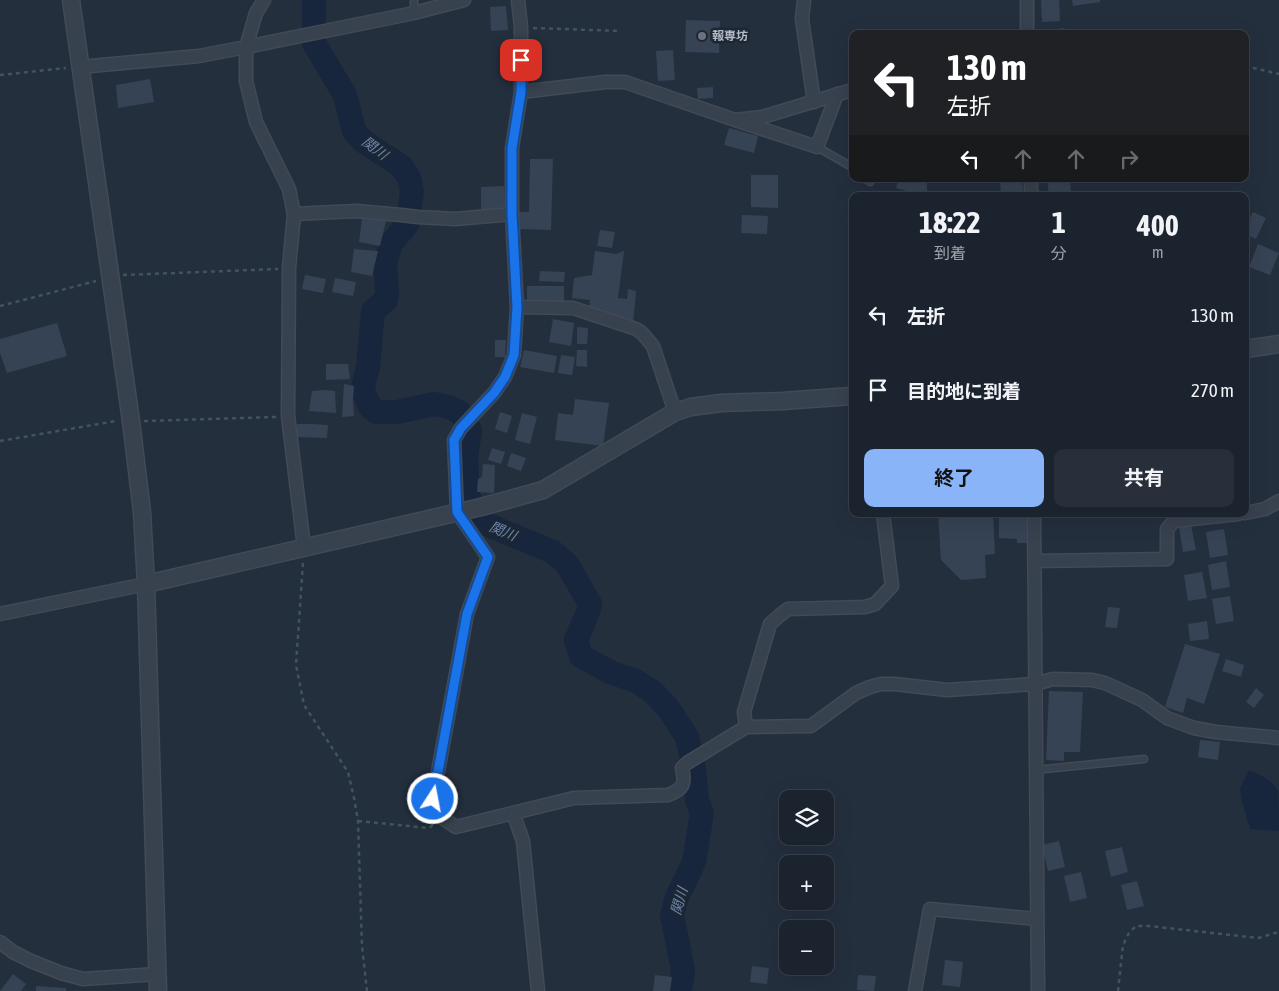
<!DOCTYPE html>
<html lang="ja">
<head>
<meta charset="utf-8">
<style>
	body { margin:0; font-family:"Asap Condensed","Noto Sans JP",sans-serif; background:#282f3a; color:#f1f3f6; height:100vh; display:flex; flex-direction:column; font-size:19px; white-space:nowrap }
	* { box-sizing:border-box; margin:0 }
	p { font-size:16px; color:#a0a4aa }
	.icon { flex:none; width:28px; height:28px; fill:none; stroke:currentColor; stroke-width:2; stroke-linecap:round; stroke-linejoin:round }
	.map { position:relative; flex:1; overflow:hidden }
	.side { position:absolute; left:849px; top:192px; width:400px; height:325px; display:flex; flex-direction:column; background:#1b232e; border-radius:10px; box-shadow:0 5px 20px #0002,0 0 0 1px #39404a }
	.side>* { flex:none }
	.top-card { position:absolute; left:849px; top:30px; width:400px; height:152px; border-radius:10px; box-shadow:0 5px 20px #0002,0 0 0 1px #39404a; background:#202124; color:#fff; overflow:hidden }
	.tools { position:absolute; left:779px; top:790px; display:grid; gap:10px }
	.tools a { display:grid; place-items:center; width:55px; height:55px; border-radius:10px; background:#1b232e; box-shadow:0 5px 20px #0002,0 0 0 1px #39404a; font-size:25px }
	.pin { position:absolute; display:grid; place-items:center; width:42px; height:42px; color:#fff; margin:-21px; border-radius:10px; box-shadow:0 2px 8px #0006 }
	.me { position:absolute; width:55px; margin:-28px; rotate:11deg; stroke-linejoin:round; filter:drop-shadow(0 0 4px #0008) }
	.turn { display:flex; align-items:center; gap:18px; height:105px; padding:0 15px; font-size:22px }
	.turn .icon { width:65px; height:65px; stroke-width:2.5 }
	.turn b { display:block; font-size:35px; line-height:42px }
	.lanes { display:flex; align-items:center; height:48px; padding:0 15px; background:#0003; justify-content:center; gap:25px; direction:ltr }
	.lanes .off { opacity:.35 }
	.eta { display:flex; justify-content:space-evenly; align-items:center; height:85px; text-align:center }
	.eta b { font-size:30px; font-weight:700; line-height:35px }
	.primary-button { display:flex; gap:10px; margin-top:auto; padding:10px 15px }
	.primary-button a { flex:1; height:58px; border-radius:10px; background:#8ab4f8; color:#111; font-size:20px; font-weight:700; line-height:58px; text-align:center }
	.primary-button a+a { background:#282f3a; color:#f1f3f6 }
	ul { padding:0; list-style:none }
	li { display:flex; align-items:center; gap:15px; height:75px; padding:0 15px }
	li div { flex:1 }
	li b { display:block; font-size:19px }
	li em { font-style:normal }
	.map>svg:first-child { display:block }
</style>
</head>
<body>
<div class="map">
<svg width="1279" height="991" viewBox="0 0 1279 991">
	<rect width="100%" height="100%" fill="#242f3e"/>
	<path fill="#17263c" d="M1249 770C1259 774 1273 780 1278 791 1279 797 1279 823 1279 831L1250 829 1241 798 1240 788Z"/>
	<g fill="none" stroke-linecap="round" stroke-linejoin="round">
		<polyline stroke="#17263c" stroke-width="24" points="314,0 314,43 345,95 354,131 364,142 401,166 409,178 412,192 408,223 391,244 385,263 387,292 386,300 373,311 368,367 363,387 364,394 371,408 377,412 397,412 434,404 449,407 461,413 470,430 466,458 468,494 476,520 553,552 567,564 590,604 588,612 576,640 581,656 610,672 636,681 653,692 668,708 687,737 694,768 697,800 702,813 694,862 677,897 672,915 683,970 680,991"/>
	</g>
	<g fill="#364354">
		<polygon points="1041,0 1059,0 1060,21 1042,22"/>
		<polygon points="1072,0 1100,0 1100,2 1073,6"/>
		<polygon points="506,6 508,30 491,31 490,7"/>
		<polygon points="686,20 720,21 719,53 685,52"/>
		<polygon points="1064,28 1065,34 1037,34 1037,32"/>
		<polygon points="673,50 675,80 658,81 656,51"/>
		<polygon points="150,79 154,102 118,108 116,85"/>
		<polygon points="713,87 713,98 698,99 697,88"/>
		<polygon points="729,128 758,136 754,153 724,145"/>
		<polygon points="530,159 553,159 551,230 518,229 518,212 529,212"/>
		<polygon points="751,175 778,175 778,208 751,207"/>
		<polygon points="899,179 927,179 927,196 913,196 914,193 896,188"/>
		<polygon points="1000,179 1022,179 1023,193 1001,195"/>
		<polygon points="1047,179 1070,179 1071,192 1049,195"/>
		<polygon points="504,186 505,209 481,210 481,187"/>
		<polygon points="1253,212 1266,218 1256,239 1245,234 1245,228"/>
		<polygon points="742,215 768,216 767,234 741,233"/>
		<polygon points="362,219 386,221 380,246 359,242"/>
		<polygon points="600,230 615,232 612,248 597,246"/>
		<polygon points="1258,244 1279,253 1270,275 1249,267"/>
		<polygon points="354,249 378,251 372,276 351,272"/>
		<polygon points="595,251 616,254 624,251 618,298 627,299 628,289 636,291 633,324 589,309 590,300 572,298 574,278 592,275"/>
		<polygon points="540,271 565,272 564,282 539,281"/>
		<polygon points="305,275 326,279 323,293 302,289"/>
		<polygon points="335,278 356,282 353,296 332,292"/>
		<rect x="527" y="286" width="37" height="17"/>
		<polygon points="553,319 574,323 571,346 549,342"/>
		<polygon points="57,323 67,356 7,373 0,353 0,339"/>
		<polygon points="577,327 588,328 587,344 577,344"/>
		<polygon points="495,340 506,340 505,357 495,357"/>
		<polygon points="524,350 557,356 554,373 520,367"/>
		<polygon points="577,350 587,350 587,367 576,366"/>
		<polygon points="561,355 575,357 572,375 558,373"/>
		<polygon points="851,357 852,357 852,383 849,382"/>
		<polygon points="326,364 348,364 350,379 326,380"/>
		<polygon points="344,384 354,386 353,400 354,416 342,417"/>
		<polygon points="324,390 335,391 336,413 309,411 312,391"/>
		<polygon points="575,399 609,403 603,446 555,440 558,413 573,415"/>
		<polygon points="500,412 512,416 507,433 495,429"/>
		<polygon points="522,413 537,417 530,444 515,440"/>
		<polygon points="297,424 312,424 328,425 327,438 296,437"/>
		<polygon points="492,448 505,452 501,464 488,460"/>
		<polygon points="511,453 526,458 521,471 507,466"/>
		<polygon points="483,464 495,465 494,493 477,492 478,479 482,477"/>
		<polygon points="938,514 993,514 995,554 985,555 986,578 961,580 941,560"/>
		<polygon points="999,514 1027,514 1027,543 1017,543 1017,539 999,538"/>
		<polygon points="1191,525 1196,550 1183,552 1179,527"/>
		<polygon points="1224,529 1228,555 1210,558 1206,532"/>
		<polygon points="1226,561 1230,587 1212,590 1208,565"/>
		<polygon points="1202,572 1207,598 1188,601 1184,575"/>
		<polygon points="1230,596 1234,621 1216,624 1212,599"/>
		<polygon points="1108,607 1120,608 1117,628 1105,627"/>
		<polygon points="1207,621 1209,639 1190,641 1188,624"/>
		<polygon points="1185,644 1220,654 1204,704 1187,698 1183,713 1165,707"/>
		<polygon points="1226,659 1244,665 1241,677 1222,671"/>
		<polygon points="1256,688 1264,695 1254,708 1246,702"/>
		<polygon points="1049,691 1083,692 1080,752 1064,752 1064,761 1046,760"/>
		<polygon points="1200,740 1220,742 1218,760 1198,757"/>
		<polygon points="1059,841 1065,867 1048,871 1042,845"/>
		<polygon points="1122,847 1128,872 1111,877 1105,851"/>
		<polygon points="1081,872 1087,898 1070,902 1064,876"/>
		<polygon points="1137,881 1144,906 1127,910 1121,885"/>
		<polygon points="945,960 963,962 960,987 942,985"/>
		<polygon points="752,966 769,968 767,984 750,982"/>
		<polygon points="13,974 26,984 21,991 0,991"/>
		<polygon points="655,975 672,977 670,991 653,991"/>
		<polygon points="858,975 876,976 874,991 857,990"/>
		<polygon points="36,986 66,988 66,991 36,991"/>
	</g>
	<g fill="none" stroke-linecap="round" stroke-linejoin="round">
		<g stroke="#414a57" stroke-width="9">
			<g id="service">
				<polyline points="414,13 414,0"/>
				<polyline points="817,147 852,167"/>
				<polyline points="866,179 870,182"/>
				<polyline points="1035,770 1144,759"/>
			</g>
		</g>
		<g stroke="#414a57" stroke-width="15">
			<g id="minor">
				<polyline points="264,0 256,13 246,47 246,81 256,122 289,189 294,214 289,268 288,416 304,547"/>
				<path d="M518 0 521 27V92L512 148V214L517 307 514 355 505 377 494 393 461 428 454 440 457 512 488 557 467 614 433 799 441 817 456 827 574 798 668 795C683 789 686 785 682 768L687 763 746 727 811 726 856 693 870 687 881 684H895L947 690 1035 684 1053 679 1092 680 1105 683 1142 700 1167 718 1194 728 1216 732 1279 738"/>
				<polyline points="804,0 802,19 814,102"/>
				<polyline points="1027,0 1027,34"/>
				<polyline points="80,67 199,56 246,47 414,13 464,0"/>
				<polyline points="521,92 605,82 625,82 735,120 762,117 852,90"/>
				<polyline points="738,121 817,147 837,94"/>
				<polyline points="1031,179 1031,196"/>
				<polyline points="294,214 356,211 401,215 418,217 455,219 512,214"/>
				<polyline points="517,307 573,308 636,329 642,333 653,346 675,412"/>
				<polyline points="1245,513 1265,509 1279,501"/>
				<polyline points="1034,514 1038,991"/>
				<polyline points="1035,561 1167,559 1167,529 1174,521 1238,514"/>
				<polyline points="0,614 146,584"/>
				<polyline points="746,727 744,712 770,624 779,616 788,609 865,607 875,604 892,586 883,514"/>
				<polyline points="513,813 523,841 538,991"/>
				<polyline points="0,942 13,952 31,961 61,973 83,979 158,974"/>
				<polyline points="915,991 930,909 1037,919"/>
			</g>
		</g>
		<g stroke="#414a57" stroke-width="19">
			<g id="tertiary">
				<polyline points="71,0 131,421 142,512 146,584 158,991"/>
				<polyline points="1245,349 1279,344"/>
				<polyline points="146,584 481,507 543,490 675,412 691,407 721,403 783,401 852,396"/>
			</g>
		</g>
		<g stroke="#3f5557" stroke-width="2.5" stroke-dasharray="4 4" stroke-linecap="butt">
			<polyline points="533,28 621,31"/>
			<polyline points="1245,66 1279,74"/>
			<polyline points="0,75 66,68"/>
			<polyline points="123,275 278,269"/>
			<polyline points="0,306 96,281"/>
			<polyline points="144,421 276,417"/>
			<polyline points="0,441 116,421"/>
			<polyline points="303,563 296,665 304,705 348,772 354,798 358,821 362,946 367,991"/>
			<polyline points="358,821 429,828 433,825"/>
			<polyline points="1118,991 1123,945 1129,933 1136,926 1149,926 1258,938 1279,932"/>
		</g>
		<use href="#service" stroke="#38414e" stroke-width="6"/>
		<use href="#minor" stroke="#38414e" stroke-width="12"/>
		<use href="#tertiary" stroke="#38414e" stroke-width="16"/>
	</g>
	<g fill="none" stroke-linecap="round" stroke-linejoin="round">
		<g stroke="#114b97" stroke-width="12">
			<polyline id="route" points="433,799 467,614 488,557 457,512 454,440 461,428 494,393 505,377 514,355 517,307 512,214 512,148 521,92 521,60"/>
		</g>
		<use href="#route" stroke="#1a73e8" stroke-width="9"/>
	</g>
	<circle fill="#6b7280" stroke="#1d2633" stroke-width="2" cx="702" cy="36" r="5"/>
	<g text-anchor="middle" stroke-width="5" stroke-linejoin="round" paint-order="stroke">
		<g font-size="12" font-weight="bold" fill="#b4bcc9" stroke="#1d2633" text-anchor="start">
			<text x="712" y="40">報専坊</text>
		</g>
		<g font-size="14" font-style="italic" fill="#6d86a8" stroke="#1d2633">
			<text transform="translate(375 148) rotate(36)" y="5">関川</text>
			<text transform="translate(503 531) rotate(23)" y="5">関川</text>
			<text transform="translate(679 901) rotate(-74)" y="5">関川</text>
		</g>
	</g>
</svg>
<div class="tools">
<a><svg class="icon" aria-label="layers" viewBox="0 0 24 24"><path d="M12 4l9 5-9 5-9-5zM3 14l9 5 9-5"/></svg></a>
<a>+</a>
<a>−</a>
</div>
<div class="pin" style="left:521px;top:60px;background:#d93025"><svg class="icon" aria-label="arrive" viewBox="0 0 24 24"><path d="M6 21V4h12l-3 4 3 4H6"/></svg></div>
<svg class="me" style="left:433px;top:799px" viewBox="-20 -20 40 40"><circle r="17" fill="#1a73e8" stroke="#fff" stroke-width="3"/><path d="M0-11L8 9 0 5-8 9z" fill="#fff"/></svg>
<div class="top-card">
<div class="turn"><svg class="icon" aria-label="left" viewBox="0 0 24 24"><path d="M17 20v-9H6M10 6l-5 5 5 5"/></svg><div><b>130 m</b>左折</div></div>
<div class="lanes"><svg class="icon" aria-label="left" viewBox="0 0 24 24"><path d="M17 20v-9H6M10 6l-5 5 5 5"/></svg><svg class="icon off" aria-label="ahead" viewBox="0 0 24 24"><path d="M12 20V5M6 11l6-6 6 6"/></svg><svg class="icon off" aria-label="ahead" viewBox="0 0 24 24"><path d="M12 20V5M6 11l6-6 6 6"/></svg><svg class="icon off" aria-label="right" viewBox="0 0 24 24"><path d="M7 20v-9h11M14 6l5 5-5 5"/></svg></div>
</div>
<section class="side">
<div class="eta">
<div><b>18:22</b><p>到着</p></div>
<div><b>1</b><p>分</p></div>
<div><b>400</b><p>m</p></div>
</div>
<ul>
<li><svg class="icon" aria-label="left" viewBox="0 0 24 24"><path d="M17 20v-9H6M10 6l-5 5 5 5"/></svg><div><b>左折</b></div><em>130 m</em></li>
<li><svg class="icon" aria-label="arrive" viewBox="0 0 24 24"><path d="M6 21V4h12l-3 4 3 4H6"/></svg><div><b>目的地に到着</b></div><em>270 m</em></li>
</ul>
<div class="primary-button"><a>終了</a><a>共有</a></div>
</section>
</div>
</body>
</html>
